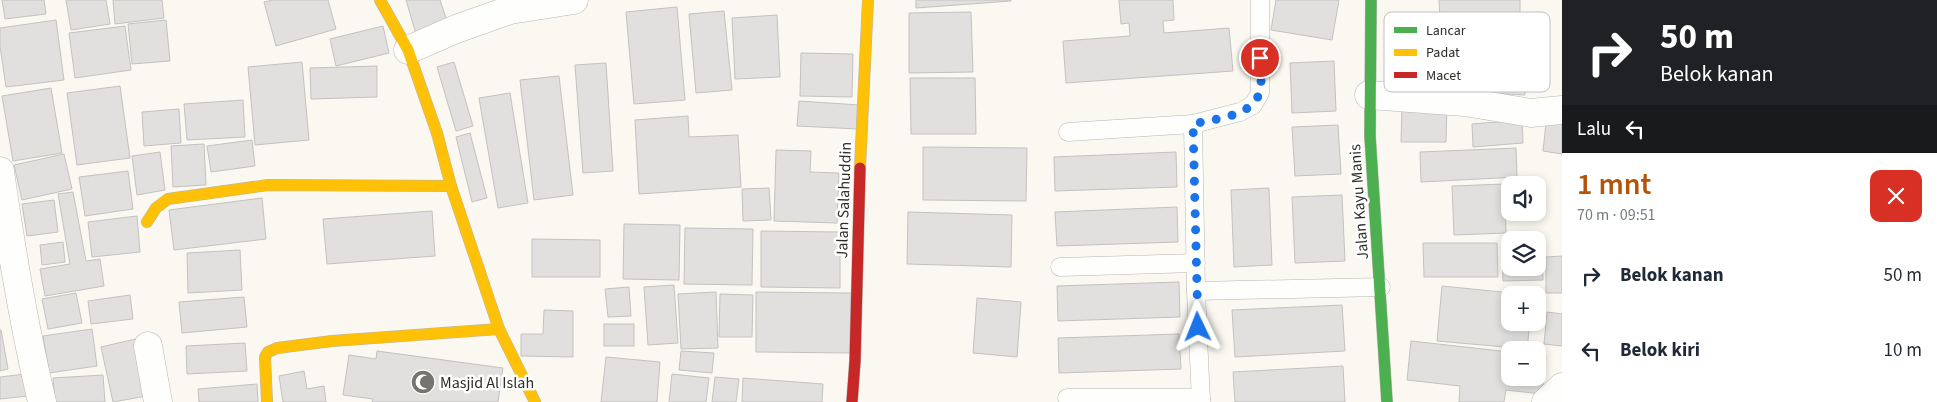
<!DOCTYPE html>
<html lang="id">
<head>
<meta charset="utf-8">
<style>
	body { margin:0; font-family:"Source Sans 3",sans-serif; background:#f2f2f3; color:#1f2937; height:100vh; display:flex; flex-direction:column; font-size:19px; white-space:nowrap }
	* { box-sizing:border-box; margin:0 }
	p { font-size:16px; color:#747a83 }
	.icon { flex:none; width:28px; height:28px; fill:none; stroke:currentColor; stroke-width:2; stroke-linecap:round; stroke-linejoin:round }
	.map { position:relative; flex:1; overflow:hidden }
	.details { display:flex; flex-direction:column; background:#fff; width:375px }
	.details>* { flex:none }
	.guide { background:#202124; color:#fff; overflow:hidden }
	.buttons { position:absolute; left:1501px; top:176px; display:grid; gap:10px }
	.buttons a { display:grid; place-items:center; width:45px; height:45px; border-radius:10px; background:#fff; box-shadow:0 2px 8px #0003; font-size:25px }
	.pin { position:absolute; display:grid; place-items:center; width:42px; height:42px; color:#fff; margin:-21px; border:2px solid #fff; border-radius:50%; box-shadow:0 1px 5px #0007 }
	.me { position:absolute; width:55px; margin:-28px; rotate:358deg; stroke-linejoin:round; filter:drop-shadow(0 0 4px #0008) }
	.turn { display:flex; align-items:center; gap:18px; height:105px; padding:0 15px; font-size:22px }
	.turn .icon { width:65px; height:65px; stroke-width:2.5 }
	.turn b { display:block; font-size:35px; line-height:42px }
	.then { display:flex; align-items:center; height:48px; padding:0 15px; background:#0003; gap:10px; font-size:19px }
	.round { display:grid; place-items:center; flex:none; width:52px; height:52px; border-radius:10px; background:#f2f2f3 }
	.overview { display:flex; align-items:center; justify-content:space-between; height:85px; padding:0 15px }
	h1 { font-size:30px; font-weight:600; line-height:38px; color:#b45309 }
	ul { padding:0; list-style:none }
	li { display:flex; align-items:center; gap:15px; height:75px; padding:0 15px }
	li div { flex:1 }
	li b { display:block; font-size:19px }
	li em { font-style:normal }
	main { display:flex; flex:1; min-height:0 }
	.map>svg:first-child { display:block }
</style>
</head>
<body>
<main>
<div class="map">
<svg width="1562" height="402" viewBox="0 0 1562 402">
	<rect width="100%" height="100%" fill="#faf8f0"/>
	<g fill="#e1e0df" stroke="#c2c2c0">
		<polygon points="2,0 44,0 46,14 5,19"/>
		<polygon points="66,0 106,0 110,24 71,30"/>
		<polygon points="113,0 162,0 164,18 115,24"/>
		<polygon points="273,0 328,0 336,29 276,46 264,2"/>
		<polygon points="406,0 440,0 448,24 416,34"/>
		<polygon points="916,0 1011,0 1011,1 916,8"/>
		<polygon points="1119,0 1173,0 1174,20 1163,21 1164,33 1229,28 1233,71 1066,83 1063,41 1130,36 1129,23 1121,24"/>
		<polygon points="1276,0 1339,0 1332,40 1271,30"/>
		<polygon points="1439,0 1520,0 1520,17 1440,20"/>
		<polygon points="677,7 685,100 634,104 626,12"/>
		<polygon points="724,11 732,90 696,93 689,14"/>
		<polygon points="971,12 973,72 909,73 909,13"/>
		<polygon points="777,15 780,77 735,79 732,18"/>
		<polygon points="56,20 64,80 6,87 0,46 0,28"/>
		<polygon points="166,20 170,61 132,64 128,24"/>
		<polygon points="125,26 131,70 75,78 69,33"/>
		<polygon points="383,26 389,53 336,66 330,39"/>
		<polygon points="1472,30 1528,33 1525,95 1469,92"/>
		<polygon points="801,53 853,54 852,97 800,96"/>
		<polygon points="1334,61 1336,111 1292,113 1290,63"/>
		<polygon points="302,62 309,140 255,145 248,67"/>
		<polygon points="454,62 473,126 456,131 437,67"/>
		<polygon points="606,63 613,171 583,173 575,65"/>
		<polygon points="377,66 377,97 311,99 310,68"/>
		<polygon points="559,76 573,195 534,200 520,80"/>
		<polygon points="910,78 975,78 976,134 911,134"/>
		<polygon points="120,86 130,158 77,165 67,93"/>
		<polygon points="51,88 62,153 13,161 2,96"/>
		<polygon points="510,93 528,203 498,208 479,98"/>
		<polygon points="243,100 245,137 187,140 184,104"/>
		<polygon points="799,101 859,105 858,129 797,126"/>
		<polygon points="1402,105 1447,106 1446,142 1401,142"/>
		<polygon points="179,109 181,143 144,146 142,112"/>
		<polygon points="1547,114 1562,116 1562,154 1543,151"/>
		<polygon points="688,116 689,137 738,135 741,187 639,194 635,120"/>
		<polygon points="1522,120 1523,143 1473,147 1472,124"/>
		<polygon points="1338,125 1341,174 1295,176 1292,127"/>
		<polygon points="470,133 487,198 472,202 456,137"/>
		<polygon points="252,140 255,166 211,172 207,146"/>
		<polygon points="204,144 206,185 173,187 171,146"/>
		<polygon points="923,147 1027,148 1026,201 923,200"/>
		<polygon points="1516,148 1517,177 1421,182 1420,152"/>
		<polygon points="776,150 811,151 810,172 839,173 837,223 774,221"/>
		<polygon points="160,152 165,190 137,195 132,156"/>
		<polygon points="1176,152 1177,187 1055,191 1054,157"/>
		<polygon points="64,154 72,189 22,200 14,165"/>
		<polygon points="128,171 133,209 85,216 79,177"/>
		<polygon points="1505,184 1506,233 1454,235 1452,186"/>
		<polygon points="769,188 771,220 743,221 742,189"/>
		<polygon points="1269,188 1272,265 1234,267 1231,190"/>
		<polygon points="73,192 86,261 100,259 104,286 45,296 40,269 70,264 58,194"/>
		<polygon points="1342,195 1345,261 1295,263 1292,197"/>
		<polygon points="262,198 266,239 174,250 169,210"/>
		<polygon points="54,200 58,232 27,236 22,204"/>
		<polygon points="1177,207 1178,242 1057,246 1055,212"/>
		<polygon points="432,211 435,256 327,264 323,219"/>
		<polygon points="908,212 1012,215 1011,267 907,264"/>
		<polygon points="137,216 140,252 92,257 88,222"/>
		<polygon points="624,224 680,225 679,280 623,279"/>
		<polygon points="685,228 753,229 752,285 684,284"/>
		<polygon points="761,231 840,232 840,288 761,287"/>
		<polygon points="532,239 600,240 600,277 532,277"/>
		<polygon points="1538,241 1542,241 1543,280 1503,281 1502,242 1510,242 1510,268 1538,268"/>
		<polygon points="63,242 65,262 42,265 40,245"/>
		<polygon points="1423,243 1497,243 1498,277 1424,277"/>
		<polygon points="240,250 242,290 188,293 187,253"/>
		<polygon points="1562,256 1562,293 1546,293 1546,257"/>
		<polygon points="1179,282 1180,317 1058,321 1057,286"/>
		<polygon points="674,285 678,343 648,345 644,287"/>
		<polygon points="1442,286 1532,295 1510,295 1510,322 1530,322 1527,349 1437,341"/>
		<polygon points="629,287 631,316 608,317 605,289"/>
		<polygon points="716,292 718,348 681,349 678,294"/>
		<polygon points="756,292 851,293 851,353 756,352"/>
		<polygon points="76,293 82,323 48,329 42,299"/>
		<polygon points="720,294 753,295 752,337 719,337"/>
		<polygon points="130,295 133,319 91,324 88,301"/>
		<polygon points="244,297 247,327 182,333 179,302"/>
		<polygon points="977,298 1021,302 1017,357 973,353"/>
		<polygon points="1342,305 1345,351 1235,357 1232,310"/>
		<polygon points="544,310 573,311 573,357 521,356 521,334 543,334"/>
		<polygon points="1547,312 1562,314 1562,346 1544,344"/>
		<rect x="604" y="324" width="30" height="22"/>
		<polygon points="92,329 97,366 49,373 43,336"/>
		<polygon points="0,330 1,330 8,369 0,371"/>
		<polygon points="1179,334 1181,369 1059,373 1058,338"/>
		<polygon points="140,338 152,395 113,402 101,347"/>
		<polygon points="1411,341 1510,352 1510,378 1538,378 1538,355 1546,356 1542,394 1506,390 1504,402 1459,402 1460,386 1407,380"/>
		<polygon points="245,343 247,371 187,374 186,346"/>
		<polygon points="377,351 503,368 498,402 372,402 373,399 343,395 349,355 376,359"/>
		<polygon points="681,351 714,353 712,373 679,370"/>
		<polygon points="606,357 660,362 657,402 601,402"/>
		<polygon points="1343,366 1345,402 1235,402 1233,372"/>
		<polygon points="304,371 307,389 324,386 326,402 283,402 279,376"/>
		<polygon points="25,374 28,396 0,399 0,377"/>
		<polygon points="672,374 709,378 706,402 669,402"/>
		<polygon points="103,375 105,402 55,402 53,378"/>
		<polygon points="715,377 739,379 736,402 712,402"/>
		<polygon points="743,378 823,384 822,402 742,402"/>
		<polygon points="257,384 258,402 199,402 198,389"/>
	</g>
	<g fill="none" stroke-linecap="round" stroke-linejoin="round">
		<g stroke="#b7b6b1" stroke-width="19">
			<g id="lane">
				<polyline points="1193,124 1196,291 1201,402"/>
				<polyline points="1068,132 1193,124 1240,112 1253,105 1260,93 1260,0"/>
				<polyline points="1060,267 1196,263"/>
				<polyline points="1196,291 1381,287"/>
				<polyline points="1067,398 1201,398"/>
			</g>
		</g>
		<g stroke="#b7b6b1" stroke-width="29">
			<g id="street">
				<polyline points="408,50 456,29 510,10 574,0"/>
				<polyline points="1369,95 1465,102 1531,113 1562,110"/>
				<path d="M0 171C11 249 24 326 42 402"/>
				<polyline points="148,346 158,402"/>
				<polyline points="1546,402 1562,387"/>
			</g>
		</g>
		<g stroke="#b7b6b1" stroke-width="12">
			<polyline id="fast" points="1371,0 1370,136 1387,402"/>
		</g>
		<g stroke="#b7b6b1" stroke-width="12">
			<g id="slow">
				<polyline points="380,0 408,50 437,133 451,186 499,329 535,402"/>
				<polyline points="860,168 868,0"/>
				<polyline points="147,222 156,208 168,199 268,185 451,186"/>
				<polyline points="267,402 265,357 268,352 277,348 332,341 499,329"/>
			</g>
		</g>
		<g stroke="#b7b6b1" stroke-width="12">
			<polyline id="jam" points="852,402 855,361 860,168"/>
		</g>
		<use href="#lane" stroke="#fefefd" stroke-width="18"/>
		<use href="#street" stroke="#fefefd" stroke-width="28"/>
		<use href="#fast" stroke="#4caf50" stroke-width="11"/>
		<use href="#slow" stroke="#ffc107" stroke-width="11"/>
		<use href="#jam" stroke="#c62828" stroke-width="11"/>
	</g>
	<g fill="none" stroke-linecap="round" stroke-linejoin="round">
		<path stroke="#1a73e8" stroke-width="9" stroke-dasharray="0 16.2" d="M1198 327 1193 124C1213 119 1251 117 1259 94 1263 84 1260 69 1260 58"/>
	</g>
	<defs>
		<g id="mosque-disc" transform="scale(1.25)"><circle r="9.5" fill="#76746f" stroke="#fff"/><path d="M3.5-4.9A6 6 0 1 0 3.5 4.9A5 5 0 1 1 3.5-4.9Z" fill="#fff"/></g>
	</defs>
	<g fill-rule="evenodd">
		<use href="#mosque-disc" x="423" y="382"/>
	</g>
	<g text-anchor="middle" stroke-width="5" stroke-linejoin="round" paint-order="stroke">
		<g font-size="16" fill="#2f2d29" stroke="#fff">
			<text transform="translate(843 200) rotate(-88)" y="6">Jalan Salahuddin</text>
			<text transform="translate(1358 202) rotate(-94)" y="6">Jalan Kayu Manis</text>
		</g>
		<g font-size="16" fill="#2f2d29" stroke="#fff" text-anchor="start">
			<text x="440" y="388">Masjid Al Islah</text>
		</g>
	</g>
	<rect x="1384" y="12" width="166" height="80" rx="8" fill="#fff" stroke="#c1c0bf" stroke-width="1"/>
	<rect x="1394" y="27" width="23" height="6" fill="#4caf50"/>
	<rect x="1394" y="49" width="23" height="7" fill="#ffc107"/>
	<rect x="1394" y="72" width="23" height="6" fill="#c62828"/>
	<g font-size="14" fill="#2f2d29">
		<text x="1426" y="35">Lancar</text>
		<text x="1426" y="57">Padat</text>
		<text x="1426" y="80">Macet</text>
	</g>
</svg>
<div class="buttons">
<a><svg class="icon" aria-label="sound" viewBox="0 0 24 24"><path d="M4 9h4l5-4v14l-5-4H4zM17 9q2 3 0 6"/></svg></a>
<a><svg class="icon" aria-label="layers" viewBox="0 0 24 24"><path d="M12 4l9 5-9 5-9-5zM3 14l9 5 9-5"/></svg></a>
<a>+</a>
<a>−</a>
</div>
<div class="pin" style="left:1260px;top:58px;background:#d93025"><svg class="icon" aria-label="arrive" viewBox="0 0 24 24"><path d="M6 21V4h12l-3 4 3 4H6"/></svg></div>
<svg class="me" style="left:1198px;top:327px" viewBox="-20 -20 40 40"><path d="M0-17L14 15 0 8-14 15z" fill="#1a73e8" stroke="#fff" stroke-width="4"/></svg>
</div>
<section class="details">
<div class="guide">
<div class="turn"><svg class="icon" aria-label="right" viewBox="0 0 24 24"><path d="M7 20v-9h11M14 6l5 5-5 5"/></svg><div><b>50 m</b>Belok kanan</div></div>
<div class="then">Lalu<svg class="icon" aria-label="left" viewBox="0 0 24 24"><path d="M17 20v-9H6M10 6l-5 5 5 5"/></svg></div>
</div>
<div class="overview"><div><h1>1 mnt</h1><p>70 m · 09:51</p></div><a class="round" style="background:#d93025;color:#fff"><svg class="icon" aria-label="close" viewBox="0 0 24 24"><path d="M6 6l12 12M18 6L6 18"/></svg></a></div>
<ul>
<li><svg class="icon" aria-label="right" viewBox="0 0 24 24"><path d="M7 20v-9h11M14 6l5 5-5 5"/></svg><div><b>Belok kanan</b></div><em>50 m</em></li>
<li><svg class="icon" aria-label="left" viewBox="0 0 24 24"><path d="M17 20v-9H6M10 6l-5 5 5 5"/></svg><div><b>Belok kiri</b></div><em>10 m</em></li>
</ul>
</section>
</main>
</body>
</html>
